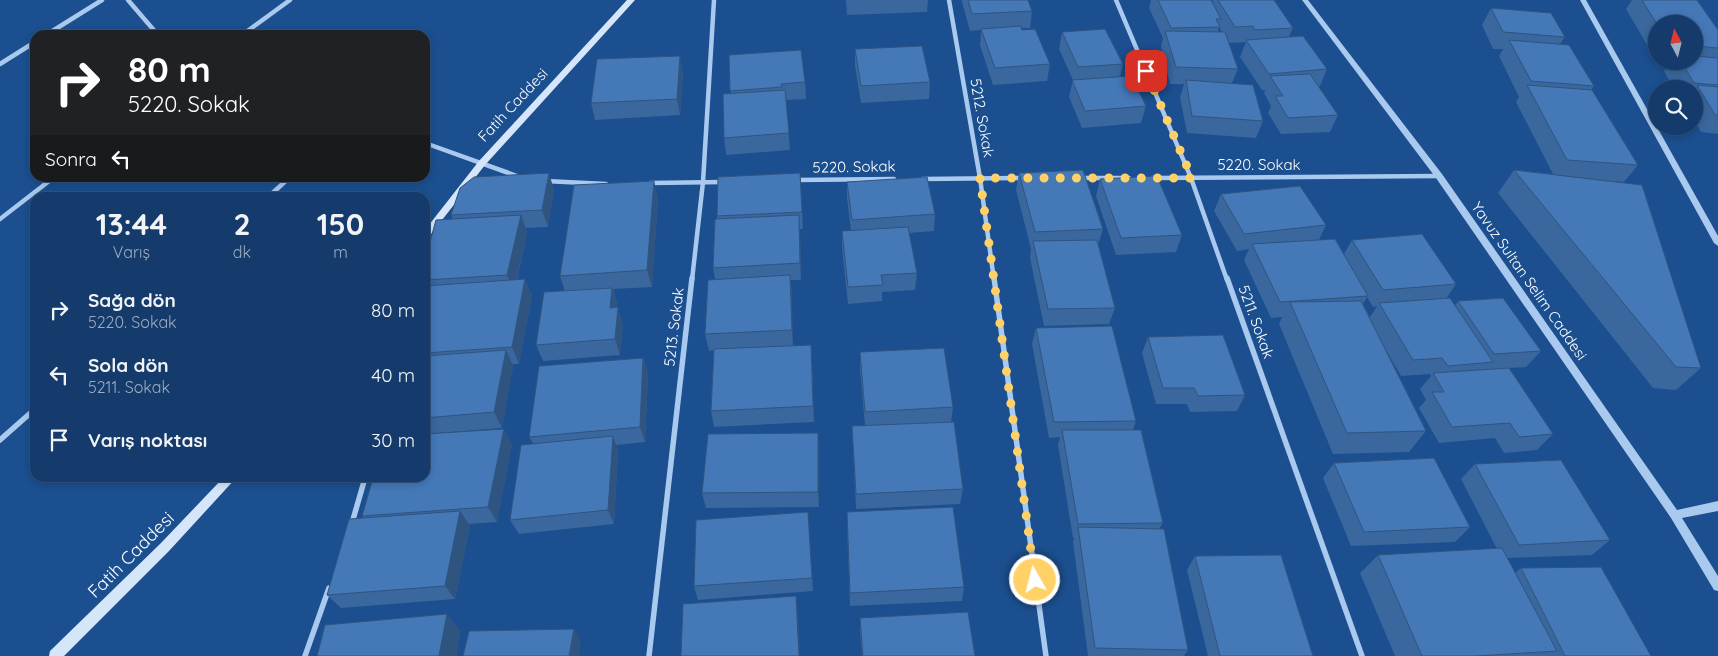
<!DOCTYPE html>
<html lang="tr">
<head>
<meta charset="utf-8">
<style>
	body { margin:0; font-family:Quicksand,sans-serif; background:#1d4271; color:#f1f3f6; height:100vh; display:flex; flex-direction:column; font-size:19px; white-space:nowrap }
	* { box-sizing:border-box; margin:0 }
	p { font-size:16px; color:#9dadc1 }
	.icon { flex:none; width:28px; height:28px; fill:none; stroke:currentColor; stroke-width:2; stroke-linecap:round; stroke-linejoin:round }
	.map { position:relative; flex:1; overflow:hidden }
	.panel { position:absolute; left:30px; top:192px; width:400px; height:290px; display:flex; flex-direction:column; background:#143b6b; border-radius:15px; box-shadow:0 2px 8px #0003,0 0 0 1px #33557e }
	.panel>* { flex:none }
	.banner { position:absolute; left:30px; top:30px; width:400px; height:152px; border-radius:15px; box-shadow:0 2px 8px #0003,0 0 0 1px #33557e; background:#202124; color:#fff; overflow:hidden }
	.needle { width:32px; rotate:353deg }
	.buttons { position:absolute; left:1648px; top:15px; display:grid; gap:10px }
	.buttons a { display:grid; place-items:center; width:55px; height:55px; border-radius:50%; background:#143b6b; box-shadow:0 2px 8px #0003,0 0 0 1px #33557e; font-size:25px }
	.pin { position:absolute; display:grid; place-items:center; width:42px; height:42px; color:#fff; margin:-21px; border-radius:10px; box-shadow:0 2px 8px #0006 }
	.me { position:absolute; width:55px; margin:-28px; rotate:352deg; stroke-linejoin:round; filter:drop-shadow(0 0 4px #0008) }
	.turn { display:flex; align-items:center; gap:18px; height:105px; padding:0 15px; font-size:22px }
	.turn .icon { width:65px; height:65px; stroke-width:2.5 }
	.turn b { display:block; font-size:35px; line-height:42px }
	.then { display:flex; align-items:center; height:48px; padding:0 15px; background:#0003; gap:10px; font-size:19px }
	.eta { display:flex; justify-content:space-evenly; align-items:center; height:85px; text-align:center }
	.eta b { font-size:30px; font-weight:700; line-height:35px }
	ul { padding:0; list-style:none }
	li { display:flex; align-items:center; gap:15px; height:65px; padding:0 15px }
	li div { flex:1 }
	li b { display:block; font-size:19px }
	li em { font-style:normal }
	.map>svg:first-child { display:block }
</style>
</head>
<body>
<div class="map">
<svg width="1718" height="656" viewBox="0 0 1718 656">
	<rect width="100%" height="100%" fill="#1b4f8f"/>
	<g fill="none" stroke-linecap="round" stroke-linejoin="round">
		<g stroke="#a9c9ee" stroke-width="4.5">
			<polyline points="128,0 158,35"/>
			<polyline points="949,0 980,178 994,280"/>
			<polyline points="1116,0 1191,178 1227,280"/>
			<polyline points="46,35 102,0"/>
			<polyline points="242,35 290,0"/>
			<polyline points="0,64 35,42"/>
			<polyline points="425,143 517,176"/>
			<polyline points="1080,178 1129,178"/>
			<polyline points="1152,178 1439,176"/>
			<polyline points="922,179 1024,178"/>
			<polyline points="795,180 894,179"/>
			<polyline points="545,181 606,184"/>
			<polyline points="650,183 724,182"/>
			<polyline points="267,198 289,178"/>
			<polyline points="0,219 53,178"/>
			<polyline points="692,280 703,182 714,0"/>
		</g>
		<g stroke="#a9c9ee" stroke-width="5.5">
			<polyline points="994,278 1046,656"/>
			<polyline points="1227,278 1362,656"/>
			<polyline points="0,440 35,409"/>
			<polyline points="352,523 365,478"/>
			<polyline points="305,656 329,588"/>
			<polyline points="649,656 692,278"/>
		</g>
		<g fill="#a9c9ee" fill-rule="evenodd">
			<polygon points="1302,0 1308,0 1442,174 1677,510 1718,501 1718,511 1682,518 1718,576 1718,591 1714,590 1671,518 1436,178"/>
			<polygon points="1580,0 1586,0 1718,236 1718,246 1714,243"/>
		</g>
		<g fill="#d6e6fa" fill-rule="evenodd">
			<polygon points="627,0 635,0 485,165 428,238 425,239 425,230 479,161"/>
			<polygon points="223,478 236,478 169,551 64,656 49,656 50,651 161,543"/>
		</g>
	</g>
	<g fill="#3a679d" fill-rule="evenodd">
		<polygon points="846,0 928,0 927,12 847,15"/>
		<polygon points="962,0 1028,0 1032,11 1030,28 1021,28 1022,30 1050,64 1047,81 993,85 980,45 981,30 970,31 962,2"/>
		<path d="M1151 0H1211L1212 3 1213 0H1274L1293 28 1289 37 1327 69 1320 86H1318L1338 115 1330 132 1281 134 1268 113 1271 106 1264 93 1265 90H1262L1240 57 1246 42 1229 43 1238 69 1232 83 1263 121 1256 138 1187 133 1180 97 1184 84H1170L1161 47 1163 38 1149 8ZM1219 27 1222 32H1218Z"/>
		<polygon points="1632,0 1697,0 1718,30 1718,134 1701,132 1694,120 1694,89 1674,89 1664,71 1671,62 1667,61 1694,61 1694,24 1656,24 1656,60 1626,9"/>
		<polygon points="1491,8 1565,37 1560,44 1594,86 1591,90 1638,165 1624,182 1611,181 1701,368 1676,390 1653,388 1498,193 1514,170 1553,174 1516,102 1519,97 1499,56 1503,49 1493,49 1482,25"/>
		<polygon points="1062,32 1123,64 1120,77 1146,106 1141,123 1082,128 1069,97 1073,80 1059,49"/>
		<polygon points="855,49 930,82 929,99 861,103 855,66"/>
		<polygon points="729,55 805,82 806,99 786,100 790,150 726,155 724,138 731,93"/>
		<polygon points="683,72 680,115 595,120 591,103"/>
		<polygon points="800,173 803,229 800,229 801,280 791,280 793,345 812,361 814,422 714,427 711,411 714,350 709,351 705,334 715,279 713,268 717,216"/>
		<polygon points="1019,173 1103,229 1098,245 1115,308 1109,324 1044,326 1030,258 1031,249 1016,190"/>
		<polygon points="1100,179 1182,235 1176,252 1116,255 1096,196"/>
		<polygon points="847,182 935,214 934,231 909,233 917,273 915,290 882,292 882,301 848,304 842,248 842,231 851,231 847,198"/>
		<polygon points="554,190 548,227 525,228 527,232 517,280 525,279 532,296 519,364 512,364 513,366 502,428 425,434 425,260 453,219 451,215"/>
		<path d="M1221 194 1326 225 1319 240 1344 254 1352 240 1456 284 1446 299 1455 306 1458 301 1541 351 1526 367 1509 368 1553 434 1537 450 1504 453 1495 438 1439 443 1419 408 1426 400 1420 389 1431 376 1430 374 1401 376 1386 350 1426 431 1409 452 1333 454 1279 324 1282 317 1271 318 1244 260 1249 249 1237 251 1214 211ZM1367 297 1373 307 1377 306 1370 317 1363 304Z"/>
		<polygon points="658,198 652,287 613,289 617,304 617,307 623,324 620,355 543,361 536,345 565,291 560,276"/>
		<polygon points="1036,328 1136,421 1133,430 1163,523 1159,529 1188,650 1184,656 1088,656 1073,542 1074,538 1073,538 1058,445 1060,437 1049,438 1032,344"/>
		<polygon points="1148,337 1245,395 1237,411 1190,412 1187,404 1156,404 1142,353"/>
		<polygon points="860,352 953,407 951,422 963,489 960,504 856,509 852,426 865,426 860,369"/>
		<polygon points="643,358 648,374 645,442 616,445 618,451 614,524 519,534 510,520 533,443 529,437"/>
		<polygon points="818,433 819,448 819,507 706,508 702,493"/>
		<polygon points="512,444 497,522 468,524 470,526 455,599 341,608 327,595 364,518 362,516"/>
		<polygon points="1334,463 1470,527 1455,542 1351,546 1323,478"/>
		<polygon points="1475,464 1610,540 1592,555 1507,558 1515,573 1521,568 1651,656 1395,656 1360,573 1378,555 1497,549 1461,479"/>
		<polygon points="809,526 813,591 698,600 694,586"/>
		<polygon points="847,527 964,587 962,601 850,606"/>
		<polygon points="1195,556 1313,656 1208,656 1187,570"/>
		<polygon points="860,618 975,656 862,656 860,631"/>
	</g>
	<g fill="#305480">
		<polygon points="680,56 683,72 680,115 677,99"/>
		<polygon points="549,173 554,190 548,227 542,210"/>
		<polygon points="654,181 658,198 652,287 647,270"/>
		<polygon points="521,215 527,232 514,291 507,275"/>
		<polygon points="799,215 800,232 801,280 800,263"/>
		<polygon points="790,275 792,292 793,346 792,330"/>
		<polygon points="525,279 532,296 519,364 512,347"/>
		<polygon points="612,288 617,304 615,324 610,308"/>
		<polygon points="618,307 623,324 620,355 615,339"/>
		<polygon points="506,350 513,366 502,428 494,412"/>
		<polygon points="643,358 648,374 645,442 640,427"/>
		<polygon points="504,429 512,444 497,522 488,507"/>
		<polygon points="818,433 819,448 819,507 818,492"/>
		<polygon points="613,436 618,451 614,524 608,510"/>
		<polygon points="460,511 470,526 455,599 445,586"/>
		<polygon points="796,596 798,609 800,656 799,656"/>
		<polygon points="447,614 461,631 457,656 439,656"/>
		<polygon points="574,629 581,641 579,656 569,656"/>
	</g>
	<g fill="#4478b7" stroke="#305480">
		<polygon points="968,0 1028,0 1032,11 972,14"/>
		<polygon points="1158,0 1211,0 1221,19 1216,19 1220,27 1171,28"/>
		<polygon points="1218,0 1274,0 1293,28 1255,30 1253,26 1235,27"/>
		<polygon points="1642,0 1697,0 1718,30 1718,48 1694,46 1694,24 1657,24"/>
		<polygon points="1491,8 1551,13 1565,37 1503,32"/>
		<polygon points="1021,26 1022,30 1035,29 1050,64 995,68 981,29"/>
		<polygon points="1105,29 1123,64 1078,67 1062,32"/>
		<polygon points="1165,31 1225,32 1238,69 1176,67"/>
		<polygon points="1303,36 1327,69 1269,74 1246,40"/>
		<polygon points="1509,40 1569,45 1594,86 1531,81"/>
		<polygon points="922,46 930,82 861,86 855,49"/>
		<polygon points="801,50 805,82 781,84 782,87 730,91 729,55"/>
		<polygon points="680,56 677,99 591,103 597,59"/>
		<polygon points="1694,56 1718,58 1718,85 1694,83 1681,61 1694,61"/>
		<polygon points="1310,74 1338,115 1288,118 1275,96 1283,96 1270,76"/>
		<polygon points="1131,76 1146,106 1085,111 1072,80"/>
		<polygon points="1186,80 1253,85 1263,121 1192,116"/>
		<polygon points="1527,85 1592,90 1638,165 1567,160"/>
		<polygon points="1697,85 1718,87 1718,115 1715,115"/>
		<polygon points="785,90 789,133 724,138 723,94"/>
		<polygon points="1083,170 1103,229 1035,232 1019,173"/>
		<polygon points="1514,170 1642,185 1701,368 1676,367"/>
		<polygon points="549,173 542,210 451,215 460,188 474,177"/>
		<polygon points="800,173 802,212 717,216 718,177"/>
		<polygon points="1157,176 1182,235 1121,238 1100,179"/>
		<polygon points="927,177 935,214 852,220 847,182"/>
		<polygon points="654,181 647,270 560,276 574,185"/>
		<polygon points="1300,186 1326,225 1244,234 1221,194"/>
		<polygon points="521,215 507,275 425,280 425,260 436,220"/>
		<polygon points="799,215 800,263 713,268 715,219"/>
		<polygon points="908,227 917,273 881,275 883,285 848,287 842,231"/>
		<polygon points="1422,234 1456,284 1383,290 1352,240"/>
		<polygon points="1335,239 1368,296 1280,302 1252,244"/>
		<polygon points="1097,240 1115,308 1048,309 1033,241"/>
		<polygon points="790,275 792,330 705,334 708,280"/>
		<polygon points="525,279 512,347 425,353 425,286"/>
		<polygon points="612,288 610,308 618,307 615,339 536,345 544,292"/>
		<polygon points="1450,298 1493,362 1448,366 1442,358 1413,360 1379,303"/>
		<polygon points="1503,298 1541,351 1494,354 1458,301"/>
		<polygon points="1361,301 1426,431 1347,433 1290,302"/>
		<polygon points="1112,326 1136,421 1054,422 1036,328"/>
		<polygon points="1223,335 1245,395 1198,396 1194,388 1163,388 1148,337"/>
		<polygon points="811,345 813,406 711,411 714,349"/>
		<polygon points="944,348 953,407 865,412 860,352"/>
		<polygon points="506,350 494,412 425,418 425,356"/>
		<polygon points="643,358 640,427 529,437 539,366"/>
		<polygon points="1509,368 1553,434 1519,437 1510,423 1452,427 1432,392 1444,392 1433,373"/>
		<polygon points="954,422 963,489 856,494 852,426"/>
		<polygon points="504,429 488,507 362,516 373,478 425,478 425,434"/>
		<polygon points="1062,430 1141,430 1163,523 1078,524"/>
		<polygon points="818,433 818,492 702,493 708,434"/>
		<polygon points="613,436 608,510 510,520 521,445"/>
		<polygon points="1434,458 1470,527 1364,532 1334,463"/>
		<polygon points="1561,460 1610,540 1519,545 1475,464"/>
		<polygon points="953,507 964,587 850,593 847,512"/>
		<polygon points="460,511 445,586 327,595 349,519"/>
		<polygon points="808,512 812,578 694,586 696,520"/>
		<polygon points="1078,527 1164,529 1188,650 1095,648"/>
		<polygon points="1502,548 1557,651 1476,656 1422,656 1378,555"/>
		<polygon points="1281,555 1313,656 1220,656 1195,556"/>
		<polygon points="1601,567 1651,656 1565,656 1521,568"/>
		<polygon points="796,596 799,656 681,656 683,604"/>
		<polygon points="968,612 975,656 863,656 860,618"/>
		<polygon points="447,614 439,656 317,656 325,625"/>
		<polygon points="574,629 569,656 463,656 469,631"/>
	</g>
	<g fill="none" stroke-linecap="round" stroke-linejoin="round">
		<polyline stroke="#ffd166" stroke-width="9" stroke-dasharray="0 16.2" points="1035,580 980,178 1192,178 1146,71"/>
	</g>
	<g text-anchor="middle" stroke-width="5" stroke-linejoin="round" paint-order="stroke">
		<g font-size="15" fill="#fff" stroke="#1b4f8f">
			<text transform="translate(513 105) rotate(-47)" y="5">Fatih Caddesi</text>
			<text transform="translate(982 118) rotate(80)" y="5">5212. Sokak</text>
			<text x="1259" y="170">5220. Sokak</text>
			<text transform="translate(854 167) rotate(-1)" y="5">5220. Sokak</text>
			<text transform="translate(1529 281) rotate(55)" y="5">Yavuz Sultan Selim Caddesi</text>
			<text transform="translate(1256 322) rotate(70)" y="5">5211. Sokak</text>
			<text transform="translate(674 327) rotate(-83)" y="5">5213. Sokak</text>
		</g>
		<g font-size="18" fill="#fff" stroke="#1b4f8f">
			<text transform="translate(131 555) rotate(-45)" y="6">Fatih Caddesi</text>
		</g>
	</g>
</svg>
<div class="buttons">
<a><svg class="needle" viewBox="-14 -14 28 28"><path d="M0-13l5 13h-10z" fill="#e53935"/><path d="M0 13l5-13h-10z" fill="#9dadc1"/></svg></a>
<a><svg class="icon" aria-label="search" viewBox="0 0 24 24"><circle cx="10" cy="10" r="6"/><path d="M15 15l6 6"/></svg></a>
</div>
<div class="pin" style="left:1146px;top:71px;background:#d93025"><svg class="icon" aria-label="arrive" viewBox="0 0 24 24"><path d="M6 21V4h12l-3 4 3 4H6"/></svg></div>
<svg class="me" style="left:1035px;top:580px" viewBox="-20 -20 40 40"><circle r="17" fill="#ffd166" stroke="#fff" stroke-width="3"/><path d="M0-11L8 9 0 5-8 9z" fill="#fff"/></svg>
<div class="banner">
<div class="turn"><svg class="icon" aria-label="right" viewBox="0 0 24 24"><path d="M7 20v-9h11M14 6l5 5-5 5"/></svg><div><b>80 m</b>5220. Sokak</div></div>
<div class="then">Sonra<svg class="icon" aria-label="left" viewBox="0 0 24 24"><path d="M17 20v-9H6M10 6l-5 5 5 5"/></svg></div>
</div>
<section class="panel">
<div class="eta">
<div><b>13:44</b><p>Varış</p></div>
<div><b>2</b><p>dk</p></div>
<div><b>150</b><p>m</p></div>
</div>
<ul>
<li><svg class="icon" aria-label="right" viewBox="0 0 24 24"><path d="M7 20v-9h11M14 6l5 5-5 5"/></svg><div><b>Sağa dön</b><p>5220. Sokak</p></div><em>80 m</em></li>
<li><svg class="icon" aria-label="left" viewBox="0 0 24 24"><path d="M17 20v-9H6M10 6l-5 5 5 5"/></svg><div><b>Sola dön</b><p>5211. Sokak</p></div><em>40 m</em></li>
<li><svg class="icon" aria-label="arrive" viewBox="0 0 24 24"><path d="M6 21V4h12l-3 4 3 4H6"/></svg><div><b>Varış noktası</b></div><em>30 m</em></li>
</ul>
</section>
</div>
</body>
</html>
